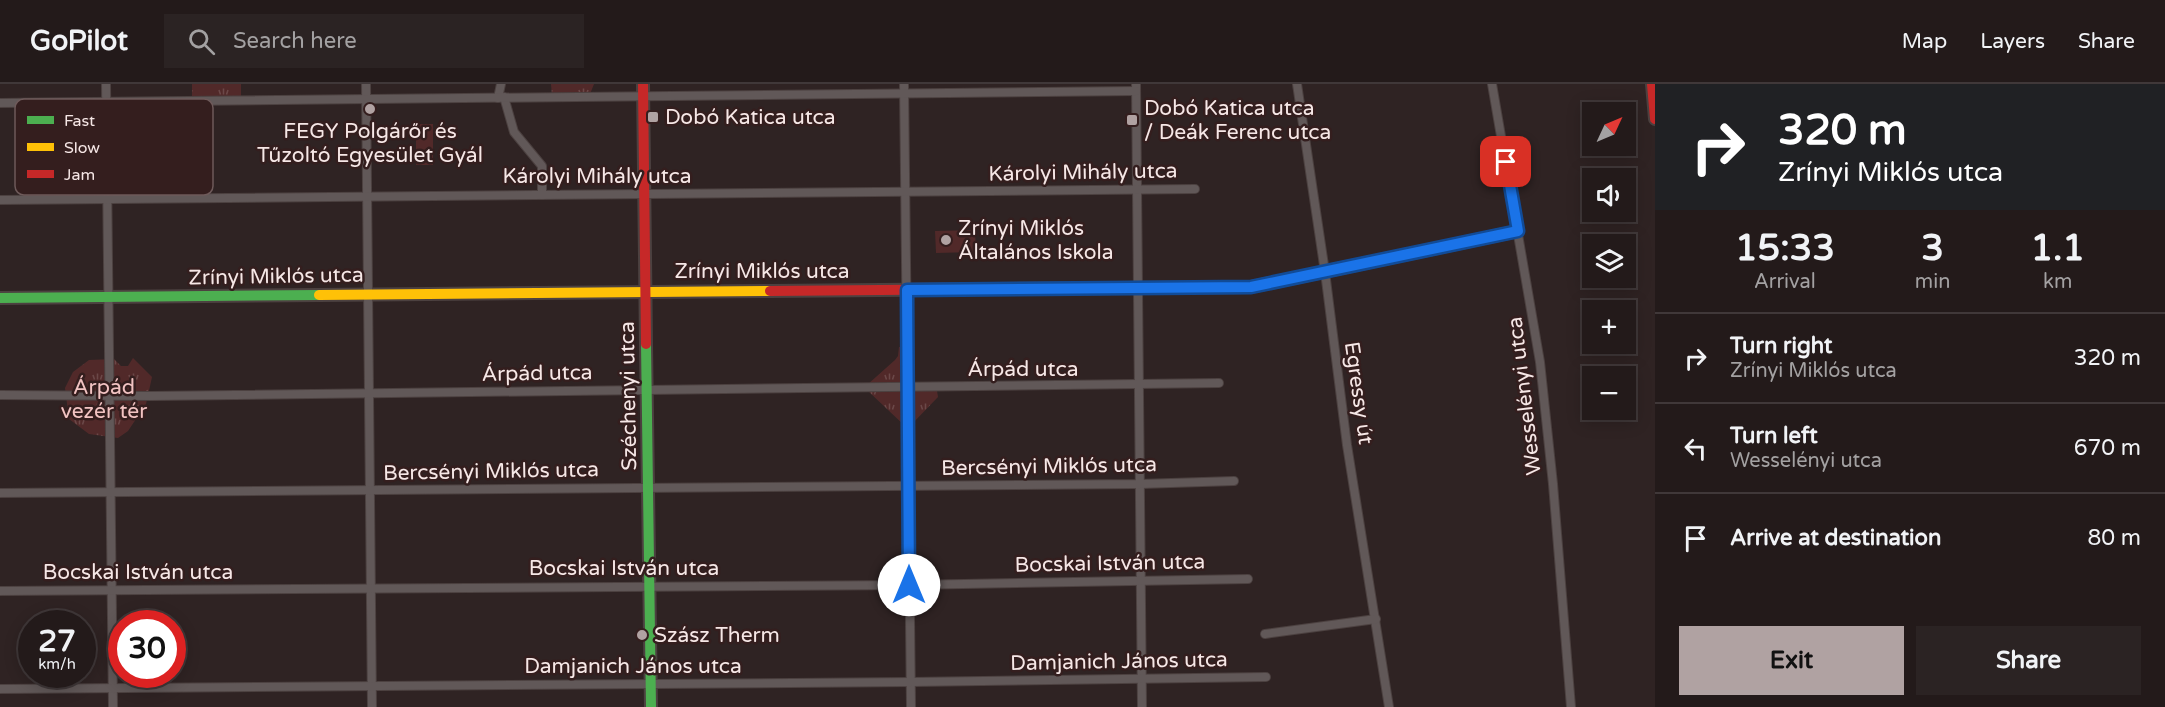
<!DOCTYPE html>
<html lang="en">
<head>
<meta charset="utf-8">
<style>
	body { margin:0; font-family:"Varela Round",sans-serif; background:#2b2323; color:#f1f3f6; height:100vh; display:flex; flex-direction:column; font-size:22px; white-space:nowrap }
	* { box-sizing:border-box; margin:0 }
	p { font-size:20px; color:#a3a1a2 }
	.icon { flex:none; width:33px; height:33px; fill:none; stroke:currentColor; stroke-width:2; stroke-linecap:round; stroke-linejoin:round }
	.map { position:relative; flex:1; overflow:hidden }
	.side { display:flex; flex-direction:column; background:#231a1a; width:510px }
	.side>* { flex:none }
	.banner { background:#202124; color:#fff; overflow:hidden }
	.needle { width:39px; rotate:46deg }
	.controls { position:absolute; left:1582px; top:18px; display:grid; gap:12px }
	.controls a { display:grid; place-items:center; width:54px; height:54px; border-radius:0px; background:#231a1a; box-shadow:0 3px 15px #0003,0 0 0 2px #403839; font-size:30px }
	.speed { position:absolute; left:18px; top:526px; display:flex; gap:12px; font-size:30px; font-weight:700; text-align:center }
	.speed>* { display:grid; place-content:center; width:78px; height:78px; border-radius:50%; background:#231a1a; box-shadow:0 3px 15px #0003,0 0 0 2px #403839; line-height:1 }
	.speed small { font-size:15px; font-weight:400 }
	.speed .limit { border:9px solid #d22; background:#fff; color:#111 }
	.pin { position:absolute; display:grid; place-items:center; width:51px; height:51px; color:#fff; margin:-26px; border-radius:12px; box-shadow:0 3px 9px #0006 }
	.me { position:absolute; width:66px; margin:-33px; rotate:0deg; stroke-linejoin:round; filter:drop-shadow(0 0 4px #0008) }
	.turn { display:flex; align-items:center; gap:21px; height:126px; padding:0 24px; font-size:27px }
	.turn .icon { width:78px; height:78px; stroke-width:2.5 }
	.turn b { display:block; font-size:42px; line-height:51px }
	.eta { display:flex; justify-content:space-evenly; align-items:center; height:102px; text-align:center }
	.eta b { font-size:36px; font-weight:700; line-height:42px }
	.button { display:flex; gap:12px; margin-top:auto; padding:12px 24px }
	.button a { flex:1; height:69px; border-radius:0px; background:#b0a2a2; color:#111; font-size:24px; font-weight:700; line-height:69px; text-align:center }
	.button a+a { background:#2b2323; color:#f1f3f6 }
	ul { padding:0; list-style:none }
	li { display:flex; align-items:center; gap:18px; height:90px; padding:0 24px; border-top:2px solid #403839 }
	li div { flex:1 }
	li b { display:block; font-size:22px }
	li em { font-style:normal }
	header { display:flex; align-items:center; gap:36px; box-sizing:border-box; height:84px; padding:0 30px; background:#231a1a; border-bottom:2px solid #403839 }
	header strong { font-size:28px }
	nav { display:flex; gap:33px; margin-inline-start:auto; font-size:21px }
	.search { width:420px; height:54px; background:#2b2323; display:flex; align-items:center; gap:15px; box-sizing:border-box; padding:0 21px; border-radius:0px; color:#a3a1a2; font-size:22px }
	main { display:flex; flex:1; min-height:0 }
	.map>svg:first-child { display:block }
</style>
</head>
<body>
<header>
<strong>GoPilot</strong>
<div class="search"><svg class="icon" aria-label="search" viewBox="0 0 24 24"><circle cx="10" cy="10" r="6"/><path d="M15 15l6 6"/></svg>Search here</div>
<nav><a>Map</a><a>Layers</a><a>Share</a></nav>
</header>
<main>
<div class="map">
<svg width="1655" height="623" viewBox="0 0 1655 623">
	<defs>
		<pattern id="grass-tufts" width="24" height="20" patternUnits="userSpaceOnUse" patternTransform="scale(1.5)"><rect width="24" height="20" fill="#512929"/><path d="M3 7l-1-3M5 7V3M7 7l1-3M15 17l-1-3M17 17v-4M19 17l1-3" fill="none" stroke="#6b4848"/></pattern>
	</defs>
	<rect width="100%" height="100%" fill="#2f2323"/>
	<g fill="url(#grass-tufts)">
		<polygon points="192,0 241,0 241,12 192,13"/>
		<polygon points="551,0 594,0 590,10 552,11"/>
		<polygon points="899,263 903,263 904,296 900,300 867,301 895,276 898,272"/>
		<polygon points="133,274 152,293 146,320 128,347 118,354 89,350 69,335 65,304 73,288 89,276 114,275 121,282 128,282"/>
		<polygon points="900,306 904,309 905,342 868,307"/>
		<polygon points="912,307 937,307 938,313 910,342 910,310"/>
	</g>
	<g fill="#512929">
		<rect x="416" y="40" width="17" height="41"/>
		<polygon points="975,146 976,168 936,169 935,147"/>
	</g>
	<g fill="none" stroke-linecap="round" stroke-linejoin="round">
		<g stroke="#4c4140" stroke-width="10">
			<g id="street">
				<polyline points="106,0 113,623"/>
				<polyline points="366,0 372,623"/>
				<polyline points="904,0 911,623"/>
				<polyline points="1136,0 1142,623"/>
				<polyline points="1297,0 1325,188 1347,361 1389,623"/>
				<polyline points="1492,0 1540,278 1553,400 1571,623"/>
				<polyline points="504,13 514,48 542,82 542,111"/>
				<polyline points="498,14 501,0"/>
				<polyline points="0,19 1136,7"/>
				<polyline points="0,116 1195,105"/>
				<polyline points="0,311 150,312 1219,299"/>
				<polyline points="0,409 1140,400 1234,397"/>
				<polyline points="0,507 909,501 1248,495"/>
				<polyline points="1265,550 1376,535"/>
				<polyline points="0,605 911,598 1266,593"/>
			</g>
		</g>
		<g stroke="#4c4140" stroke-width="14">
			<g id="fast">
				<polyline points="0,214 319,211"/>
				<polyline points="646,260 651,623"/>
			</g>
		</g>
		<g stroke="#4c4140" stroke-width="14">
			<g id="slow">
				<polyline points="1113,204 1251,203 1390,174"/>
				<polyline points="319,211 770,207"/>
			</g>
		</g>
		<g stroke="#4c4140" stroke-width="14">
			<g id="jam">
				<polyline points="643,0 646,260"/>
				<polyline points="1652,0 1655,35"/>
				<polyline points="1390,174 1518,147"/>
				<polyline points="770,207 1113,204"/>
			</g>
		</g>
		<use href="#street" stroke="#615858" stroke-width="8"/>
		<use href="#fast" stroke="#4caf50" stroke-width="10"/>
		<use href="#slow" stroke="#ffc107" stroke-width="10"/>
		<use href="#jam" stroke="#c62828" stroke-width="10"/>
	</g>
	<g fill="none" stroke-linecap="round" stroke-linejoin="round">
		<g stroke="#114b97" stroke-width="15">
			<polyline id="route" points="909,501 907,206 1251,203 1518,147 1506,78"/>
		</g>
		<use href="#route" stroke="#1a73e8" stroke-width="10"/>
	</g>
	<g fill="#b0a2a2" stroke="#341e1e" stroke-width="2">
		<circle cx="370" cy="25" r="6"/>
		<rect x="647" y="27" width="12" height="12" rx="3"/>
		<rect x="1126" y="30" width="12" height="12" rx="3"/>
		<circle cx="946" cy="156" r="6"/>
		<circle cx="642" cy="551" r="6"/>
	</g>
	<g text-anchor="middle" stroke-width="5" stroke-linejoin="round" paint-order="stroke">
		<g font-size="21" fill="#f6e7e6" stroke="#341e1e" text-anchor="start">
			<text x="1144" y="31">Dobó Katica utca<tspan x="1144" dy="24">/ Deák Ferenc utca</tspan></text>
			<text x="665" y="40">Dobó Katica utca</text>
			<text x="370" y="54" text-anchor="middle">FEGY Polgárőr és<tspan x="370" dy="24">Tűzoltó Egyesület Gyál</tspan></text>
			<text x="958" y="151">Zrínyi Miklós<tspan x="958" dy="24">Általános Iskola</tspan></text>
			<text x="654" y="558">Szász Therm</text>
		</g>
		<g font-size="21" fill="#f6e7e6" stroke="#341e1e">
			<text transform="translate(1083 88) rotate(-1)" y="7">Károlyi Mihály utca</text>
			<text x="597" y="99">Károlyi Mihály utca</text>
			<text x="762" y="194">Zrínyi Miklós utca</text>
			<text transform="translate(276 192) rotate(-1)" y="7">Zrínyi Miklós utca</text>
			<text x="1023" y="292">Árpád utca</text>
			<text transform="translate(537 289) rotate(-1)" y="7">Árpád utca</text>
			<text transform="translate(1359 309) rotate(82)" y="7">Egressy út</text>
			<text transform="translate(628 312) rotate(-91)" y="7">Széchenyi utca</text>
			<text transform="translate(1524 312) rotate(-97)" y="7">Wesselényi utca</text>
			<text transform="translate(1049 382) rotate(-1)" y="7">Bercsényi Miklós utca</text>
			<text transform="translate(491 387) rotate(-1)" y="7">Bercsényi Miklós utca</text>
			<text transform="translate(1110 479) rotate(-1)" y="7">Bocskai István utca</text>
			<text x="624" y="491">Bocskai István utca</text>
			<text x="138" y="495">Bocskai István utca</text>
			<text transform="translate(1119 577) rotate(-1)" y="7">Damjanich János utca</text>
			<text x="633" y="589">Damjanich János utca</text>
		</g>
		<g font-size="21" fill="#f2c3c2" stroke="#341e1e">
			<text x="104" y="310">Árpád<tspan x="104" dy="24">vezér tér</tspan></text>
		</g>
	</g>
	<rect x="15" y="15" width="198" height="96" rx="9" fill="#341e1e" stroke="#6e5a5a" stroke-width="1.5"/>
	<rect x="27" y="32" width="27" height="8" fill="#4caf50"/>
	<rect x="27" y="59" width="27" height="8" fill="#ffc107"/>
	<rect x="27" y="86" width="27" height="8" fill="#c62828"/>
	<g font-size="16" fill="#f6e7e6">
		<text x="64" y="42">Fast</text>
		<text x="64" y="69">Slow</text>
		<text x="64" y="96">Jam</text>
	</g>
</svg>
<div class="controls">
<a><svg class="needle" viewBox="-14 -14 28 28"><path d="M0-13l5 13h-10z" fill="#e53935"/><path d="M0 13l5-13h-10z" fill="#a3a1a2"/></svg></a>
<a><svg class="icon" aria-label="sound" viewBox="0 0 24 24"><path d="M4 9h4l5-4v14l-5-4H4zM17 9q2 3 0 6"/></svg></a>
<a><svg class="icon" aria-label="layers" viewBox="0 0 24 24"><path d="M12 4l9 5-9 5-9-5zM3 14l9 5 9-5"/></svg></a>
<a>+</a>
<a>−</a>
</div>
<div class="speed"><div>27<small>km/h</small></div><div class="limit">30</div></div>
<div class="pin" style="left:1506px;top:78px;background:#d93025"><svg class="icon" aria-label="arrive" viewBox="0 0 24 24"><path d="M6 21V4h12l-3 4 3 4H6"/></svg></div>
<svg class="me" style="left:909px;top:501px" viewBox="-20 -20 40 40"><circle r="19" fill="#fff"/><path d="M0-13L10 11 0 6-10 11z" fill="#1a73e8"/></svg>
</div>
<section class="side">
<div class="banner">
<div class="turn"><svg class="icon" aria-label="right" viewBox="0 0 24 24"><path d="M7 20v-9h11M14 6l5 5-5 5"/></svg><div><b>320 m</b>Zrínyi Miklós utca</div></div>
</div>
<div class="eta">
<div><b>15:33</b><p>Arrival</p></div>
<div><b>3</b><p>min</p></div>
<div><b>1.1</b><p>km</p></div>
</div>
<ul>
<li><svg class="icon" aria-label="right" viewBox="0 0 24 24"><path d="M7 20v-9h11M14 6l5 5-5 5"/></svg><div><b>Turn right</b><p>Zrínyi Miklós utca</p></div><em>320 m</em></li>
<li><svg class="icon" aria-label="left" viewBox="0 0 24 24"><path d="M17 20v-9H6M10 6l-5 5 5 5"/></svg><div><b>Turn left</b><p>Wesselényi utca</p></div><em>670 m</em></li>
<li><svg class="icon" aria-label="arrive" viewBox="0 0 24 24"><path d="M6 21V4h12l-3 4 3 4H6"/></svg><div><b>Arrive at destination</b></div><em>80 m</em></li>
</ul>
<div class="button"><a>Exit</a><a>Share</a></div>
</section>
</main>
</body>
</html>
